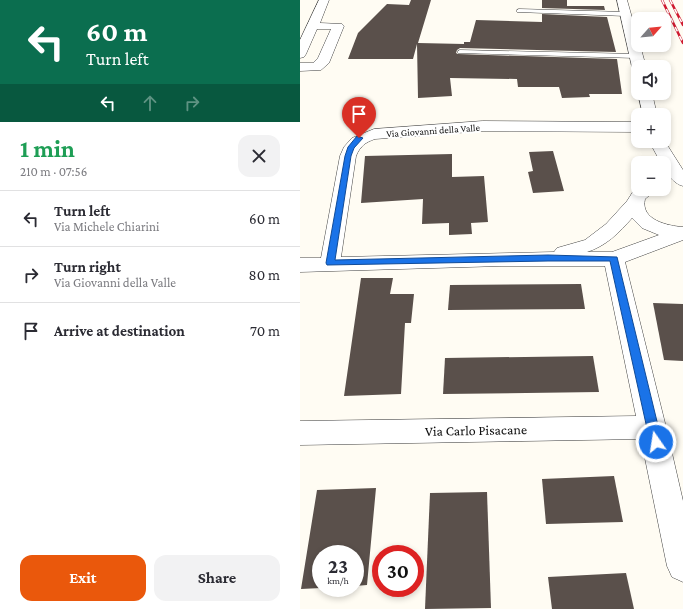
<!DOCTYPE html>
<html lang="en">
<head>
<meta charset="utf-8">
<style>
	body { margin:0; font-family:"Crimson Pro",serif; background:#f2f2f3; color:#2b2b33; height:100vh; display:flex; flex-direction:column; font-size:15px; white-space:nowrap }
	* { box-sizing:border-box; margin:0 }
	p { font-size:13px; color:#7c7c81 }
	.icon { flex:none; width:22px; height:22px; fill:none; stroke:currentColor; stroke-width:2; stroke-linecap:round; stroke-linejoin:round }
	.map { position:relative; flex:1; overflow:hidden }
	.drawer { display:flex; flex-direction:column; background:#fff; width:300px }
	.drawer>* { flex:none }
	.banner { background:#0b6e4f; color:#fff; overflow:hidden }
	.needle { width:26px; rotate:63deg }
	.tools { position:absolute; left:331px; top:12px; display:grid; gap:8px }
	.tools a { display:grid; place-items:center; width:40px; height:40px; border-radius:8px; background:#fff; box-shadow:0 2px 6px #0003; font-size:20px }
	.speed { position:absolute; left:12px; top:545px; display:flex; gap:8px; font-size:20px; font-weight:700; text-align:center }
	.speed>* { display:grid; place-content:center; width:52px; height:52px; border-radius:50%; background:#fff; box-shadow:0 2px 6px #0003; line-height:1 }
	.speed small { font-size:10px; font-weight:400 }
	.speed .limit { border:6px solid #d22; background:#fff; color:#111 }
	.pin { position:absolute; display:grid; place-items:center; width:34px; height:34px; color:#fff; margin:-41px -17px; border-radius:50% 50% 50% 0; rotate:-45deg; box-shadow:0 0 4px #0007 }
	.pin .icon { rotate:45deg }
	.me { position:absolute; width:44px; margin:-22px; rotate:347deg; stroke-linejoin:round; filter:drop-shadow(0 0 3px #0008) }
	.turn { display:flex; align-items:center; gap:14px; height:84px; padding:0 20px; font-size:18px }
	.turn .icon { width:52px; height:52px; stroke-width:2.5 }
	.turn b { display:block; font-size:28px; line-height:34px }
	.lanes { display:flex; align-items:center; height:38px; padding:0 20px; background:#0003; justify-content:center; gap:20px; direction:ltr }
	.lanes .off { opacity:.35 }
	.round { display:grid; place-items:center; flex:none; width:42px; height:42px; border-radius:12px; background:#f2f2f3 }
	.overview { display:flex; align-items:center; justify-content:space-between; height:68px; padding:0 20px }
	h1 { font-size:24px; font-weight:700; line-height:30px; color:#1e9e55 }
	.action { display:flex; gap:8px; margin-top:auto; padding:8px 20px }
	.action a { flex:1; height:46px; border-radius:12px; background:#ea580c; color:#fff; font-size:16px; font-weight:700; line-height:46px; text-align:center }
	.action a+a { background:#f2f2f3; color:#2b2b33 }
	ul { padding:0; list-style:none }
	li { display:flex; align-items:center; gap:12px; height:56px; padding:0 20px; border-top:1px solid #e1e1e2 }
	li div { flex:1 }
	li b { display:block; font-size:15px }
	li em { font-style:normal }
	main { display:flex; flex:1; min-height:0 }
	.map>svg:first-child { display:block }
</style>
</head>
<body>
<main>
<section class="drawer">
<div class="banner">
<div class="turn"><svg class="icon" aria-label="left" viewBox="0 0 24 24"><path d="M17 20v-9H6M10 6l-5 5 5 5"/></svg><div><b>60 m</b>Turn left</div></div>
<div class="lanes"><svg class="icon" aria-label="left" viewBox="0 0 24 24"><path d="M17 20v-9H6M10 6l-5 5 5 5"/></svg><svg class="icon off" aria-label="ahead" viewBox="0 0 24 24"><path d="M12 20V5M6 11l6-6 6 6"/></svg><svg class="icon off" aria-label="right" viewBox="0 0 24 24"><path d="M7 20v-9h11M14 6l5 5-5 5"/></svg></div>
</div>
<div class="overview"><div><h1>1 min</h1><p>210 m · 07:56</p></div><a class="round"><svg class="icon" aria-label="close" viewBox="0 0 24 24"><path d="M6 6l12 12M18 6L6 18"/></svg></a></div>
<ul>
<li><svg class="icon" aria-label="left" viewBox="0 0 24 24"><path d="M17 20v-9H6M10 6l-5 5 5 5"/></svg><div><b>Turn left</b><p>Via Michele Chiarini</p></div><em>60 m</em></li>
<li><svg class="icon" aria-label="right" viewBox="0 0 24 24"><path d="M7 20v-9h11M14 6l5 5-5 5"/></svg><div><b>Turn right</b><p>Via Giovanni della Valle</p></div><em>80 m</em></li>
<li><svg class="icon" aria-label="arrive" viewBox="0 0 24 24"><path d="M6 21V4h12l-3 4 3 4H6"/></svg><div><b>Arrive at destination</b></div><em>70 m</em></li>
</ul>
<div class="action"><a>Exit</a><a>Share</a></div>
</section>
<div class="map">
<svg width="383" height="609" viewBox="0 0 383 609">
	<rect width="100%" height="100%" fill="#fffcf3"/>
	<g fill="#5a504b">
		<polygon points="111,0 131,0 118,43 164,44 164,42 170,42 176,20 242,22 242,14 307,17 316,52 160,48 157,50 156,53 158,54 317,59 322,94 289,94 290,97 262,98 259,87 218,87 217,79 150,78 152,96 118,98 117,44 113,59 48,59 58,33 87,4 109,5"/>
		<polygon points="242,0 267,0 267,6 304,6 305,10 242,8"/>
		<polygon points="253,151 264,191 233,193 228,172 233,171 229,152"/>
		<polygon points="152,154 152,177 184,176 188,222 171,223 172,234 149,235 149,223 122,224 123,199 61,203 65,156"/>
		<polygon points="61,278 93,278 90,294 114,294 111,323 105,323 101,394 44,396"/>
		<polygon points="281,284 285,309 148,310 150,285"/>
		<polygon points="353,303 383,304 383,361 364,360"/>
		<polygon points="293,356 299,392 143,394 145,358"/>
		<polygon points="314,476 323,522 246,524 242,479"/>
		<polygon points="76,488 67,585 55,586 55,554 21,554 21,588 1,589 17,490"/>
		<polygon points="187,492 191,608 125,609 130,493"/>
		<polygon points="326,573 334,609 252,609 248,577"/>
	</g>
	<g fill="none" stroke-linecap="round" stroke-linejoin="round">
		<g stroke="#434343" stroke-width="1">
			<g id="service">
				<polygon points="219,9 326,12 329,14 326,16 217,12 217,10"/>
				<polygon points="160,50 336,54 339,56 336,58 158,53 158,51"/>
			</g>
		</g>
		<g stroke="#434343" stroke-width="1">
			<g id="minor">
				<polygon points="19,0 29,0 20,23 42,24 44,26 29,63 21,70 0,71 0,63 13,63 18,58 31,29 17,29 6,54 4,57 0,58 0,40"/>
				<polygon points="317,0 327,0 338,39 338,45 340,45 346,67 338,67 338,71 334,70 332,67"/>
				<polygon points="338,93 352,93 357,115 343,115"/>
				<path d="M183 121 338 122V132L183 131 75 139C66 142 60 146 56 156L41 257 254 252 257 248 285 240 306 224 327 201 334 190 338 187V189H357L345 199C340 220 368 226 383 227V240L325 262 366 427 383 501V582L372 577 367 566 341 439 0 445V421L336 416 305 266H201L0 272V258H21L40 156 44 147 52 138 74 129ZM332 218 342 228 359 235 312 252H287C306 246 319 233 332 218Z"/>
				<path d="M364 140 383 170V186C374 184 364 172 364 163H361L349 141H364Z"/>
			</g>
		</g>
		<use href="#service" fill="#fff" fill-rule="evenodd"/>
		<use href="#minor" fill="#fff" fill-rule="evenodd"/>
		<g stroke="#cf192f" stroke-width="2.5">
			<g id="rail">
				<polyline points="362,0 383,43"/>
				<polyline points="370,0 383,25"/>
			</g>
		</g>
		<use href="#rail" stroke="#fff" stroke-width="1.5" stroke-dasharray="5" stroke-linecap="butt"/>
	</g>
	<polygon fill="#1a73e8" stroke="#114b97" points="57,136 63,138 54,148 51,156 35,260 248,255 317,257 362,442 360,446 356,447 352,446 350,442 310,261 248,261 27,265 26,263 45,156 48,147"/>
	<g text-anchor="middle" stroke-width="4" stroke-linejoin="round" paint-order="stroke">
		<g font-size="10" fill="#101010" stroke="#fff">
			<text transform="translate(133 130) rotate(-4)" y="4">Via Giovanni della Valle</text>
		</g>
		<g font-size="14" fill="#101010" stroke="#fff">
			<text transform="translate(176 430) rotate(-1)" y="5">Via Carlo Pisacane</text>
		</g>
	</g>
</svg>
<div class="tools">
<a><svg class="needle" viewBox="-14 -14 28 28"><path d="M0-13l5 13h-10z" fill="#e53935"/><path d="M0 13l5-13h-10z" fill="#7c7c81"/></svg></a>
<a><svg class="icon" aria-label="sound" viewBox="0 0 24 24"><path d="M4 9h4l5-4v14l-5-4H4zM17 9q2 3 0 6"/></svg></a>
<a>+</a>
<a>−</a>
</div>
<div class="speed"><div>23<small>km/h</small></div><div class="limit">30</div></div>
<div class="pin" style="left:59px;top:138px;background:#d93025"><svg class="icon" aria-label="arrive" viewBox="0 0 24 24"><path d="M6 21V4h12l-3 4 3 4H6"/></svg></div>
<svg class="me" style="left:356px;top:442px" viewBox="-20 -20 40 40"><circle r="17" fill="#1a73e8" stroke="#fff" stroke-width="3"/><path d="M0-11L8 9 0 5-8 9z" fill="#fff"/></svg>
</div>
</main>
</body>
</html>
